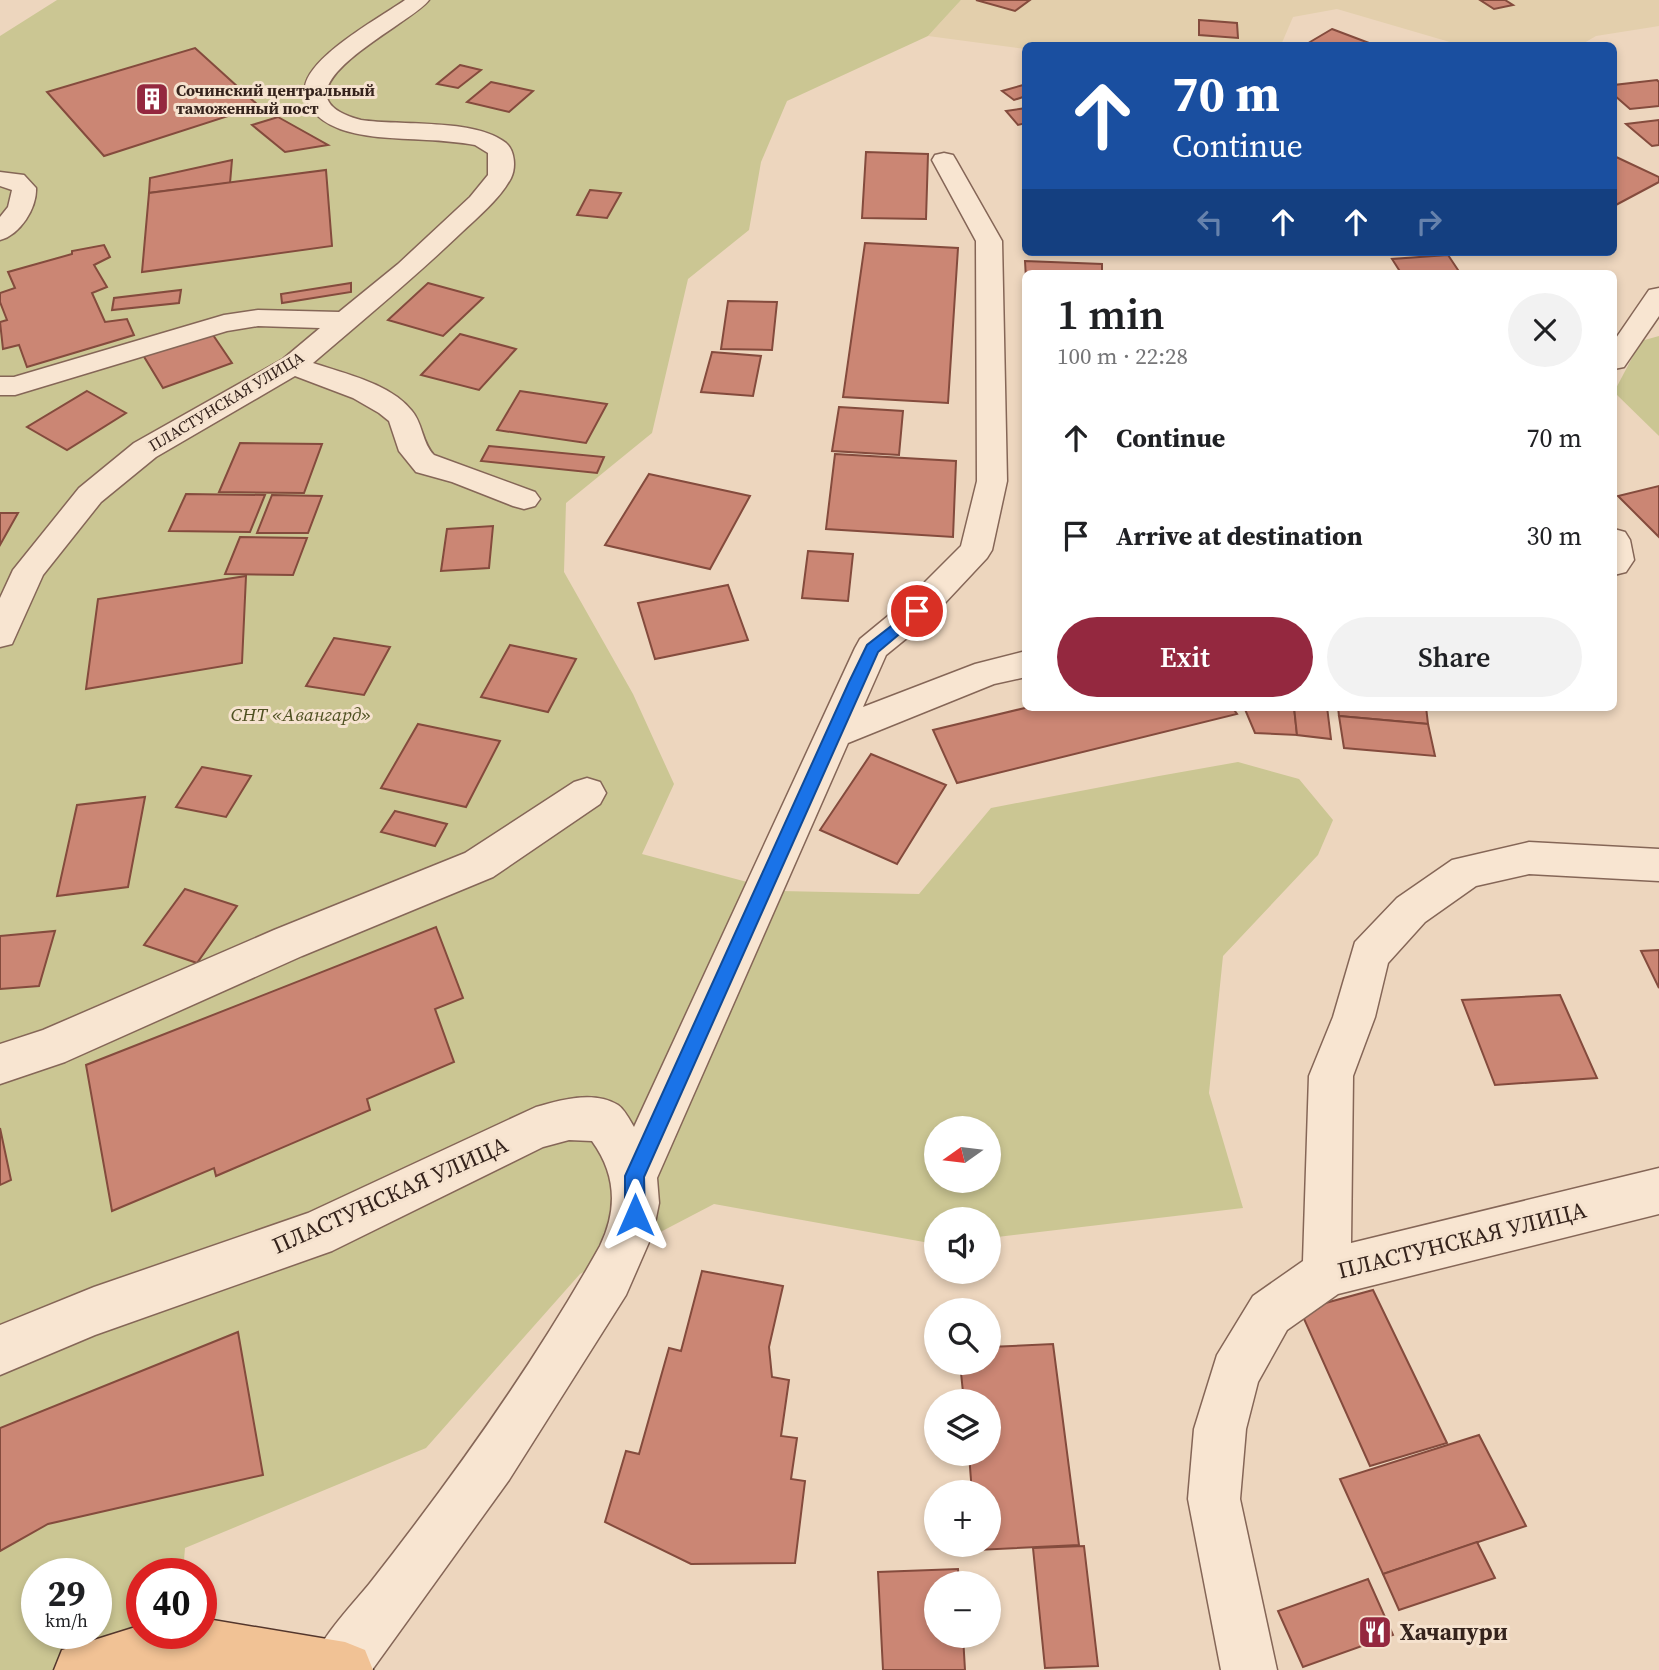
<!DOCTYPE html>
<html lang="en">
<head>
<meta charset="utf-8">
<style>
	body { margin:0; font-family:"Source Serif 4",serif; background:#f2f2f2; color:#202124; height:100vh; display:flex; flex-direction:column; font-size:26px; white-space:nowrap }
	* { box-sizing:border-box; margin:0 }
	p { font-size:23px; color:#757577 }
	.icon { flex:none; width:38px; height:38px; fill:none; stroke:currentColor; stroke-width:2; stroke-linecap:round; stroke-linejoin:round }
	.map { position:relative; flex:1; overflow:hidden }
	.details { position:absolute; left:1022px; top:270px; width:595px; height:441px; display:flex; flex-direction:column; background:#fff; border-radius:10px; box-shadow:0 4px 10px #0003 }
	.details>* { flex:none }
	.banner { position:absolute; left:1022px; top:42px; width:595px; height:214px; border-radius:10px; box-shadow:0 4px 10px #0003; background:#1a4fa0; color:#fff; overflow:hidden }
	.needle { width:46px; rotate:256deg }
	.fabs { position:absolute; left:924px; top:1116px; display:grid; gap:14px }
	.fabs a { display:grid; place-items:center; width:77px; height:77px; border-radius:50%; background:#fff; box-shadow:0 4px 10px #0003; font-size:35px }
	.speed { position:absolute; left:21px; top:1558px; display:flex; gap:14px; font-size:35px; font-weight:700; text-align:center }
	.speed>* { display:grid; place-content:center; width:91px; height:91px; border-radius:50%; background:#fff; box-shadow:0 4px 10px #0003; line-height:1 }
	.speed small { font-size:18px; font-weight:400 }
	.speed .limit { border:10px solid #d22; background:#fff; color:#111 }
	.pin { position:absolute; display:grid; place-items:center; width:60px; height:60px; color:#fff; margin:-30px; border:4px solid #fff; border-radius:50%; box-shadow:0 2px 7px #0007 }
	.me { position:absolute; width:77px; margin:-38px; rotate:0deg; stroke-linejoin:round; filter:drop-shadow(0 0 5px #0008) }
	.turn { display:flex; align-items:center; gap:24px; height:147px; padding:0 35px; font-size:32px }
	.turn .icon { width:91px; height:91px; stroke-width:2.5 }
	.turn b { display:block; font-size:49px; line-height:60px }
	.lanes { display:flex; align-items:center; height:66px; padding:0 35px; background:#0003; justify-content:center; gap:35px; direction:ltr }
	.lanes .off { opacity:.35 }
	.round { display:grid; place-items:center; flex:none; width:74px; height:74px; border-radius:37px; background:#f2f2f2 }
	.overview { display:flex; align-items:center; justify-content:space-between; height:119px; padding:0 35px }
	h1 { font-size:42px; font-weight:600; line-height:52px }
	.cta { display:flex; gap:14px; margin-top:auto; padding:14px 35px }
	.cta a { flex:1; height:80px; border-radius:42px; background:#94283f; color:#fff; font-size:28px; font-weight:600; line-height:80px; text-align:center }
	.cta a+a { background:#f2f2f2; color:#202124 }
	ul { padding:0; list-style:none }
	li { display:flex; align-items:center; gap:21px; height:98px; padding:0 35px }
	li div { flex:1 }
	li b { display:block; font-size:26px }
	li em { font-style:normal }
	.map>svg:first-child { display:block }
</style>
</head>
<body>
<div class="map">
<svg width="1659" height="1670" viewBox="0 0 1659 1670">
	<rect width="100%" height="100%" fill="#edd6be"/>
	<polygon fill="#e3cfac" points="961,0 1659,0 1659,26 1596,36 1579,46 1460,45 1337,9 1293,17 1281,45 1026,46 1025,49 928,36"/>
	<g fill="#cbc693" fill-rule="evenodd">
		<path d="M57 0H961L928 36 787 101 761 162 749 230 688 279 652 433 566 503 564 572 633 694 674 784 642 854 781 891 919 894 991 808 1159 776 1238 762 1299 779 1333 820 1318 855 1223 956 1209 1093 1243 1208 989 1238V1220H936L935 1244 714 1204 580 1274 426 1448 185 1548 183 1573H142V1633H178L175 1670H0V36ZM936 1129H989V1181H936ZM37 1573H96V1633H37Z"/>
		<polygon points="1659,336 1659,436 1614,392 1641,341"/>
	</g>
	<g fill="#cb8674" stroke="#844b3d" stroke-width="2">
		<polygon points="976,0 1030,0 1015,11"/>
		<polygon points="1480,0 1505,0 1513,5 1494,9"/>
		<polygon points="1199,20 1237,23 1238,38 1199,35"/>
		<polygon points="1332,29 1377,46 1319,46 1310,42"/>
		<polygon points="195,48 259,106 104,156 47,92"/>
		<polygon points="460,65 481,70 458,88 437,84"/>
		<polygon points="1657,80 1659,82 1659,106 1630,109 1614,95 1614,85"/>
		<polygon points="491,82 533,91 509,112 467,102"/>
		<polygon points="1023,85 1026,96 1014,100 1002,91"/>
		<polygon points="1026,108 1026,123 1018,125 1006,111"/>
		<polygon points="278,117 328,145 285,152 252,125"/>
		<polygon points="1659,120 1659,145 1652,146 1626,124"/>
		<polygon points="866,152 928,154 926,219 862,218"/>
		<polygon points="1614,156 1659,177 1659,182 1614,206"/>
		<polygon points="232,160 230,183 149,193 150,178"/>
		<polygon points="326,170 332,246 142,272 149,193"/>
		<polygon points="590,190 621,193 607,218 577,215"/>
		<polygon points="865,243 958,248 948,403 843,397"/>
		<polygon points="104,245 110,257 94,265 107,287 92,293 105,322 127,319 134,335 27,367 19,345 3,349 0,322 7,320 0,302 0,293 15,288 8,272 72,254 72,251"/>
		<polygon points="1448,255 1460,273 1401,273 1392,259"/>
		<polygon points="1025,261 1102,264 1102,273 1026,273 1026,279"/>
		<polygon points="351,283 351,292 282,303 281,294"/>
		<polygon points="428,283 483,298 443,336 388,320"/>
		<polygon points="181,290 179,303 112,310 114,298"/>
		<polygon points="728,301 777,302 772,350 721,349"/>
		<polygon points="211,332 232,363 163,388 143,355"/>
		<polygon points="460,334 516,349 479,390 421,375"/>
		<polygon points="712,352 761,356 753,396 701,392"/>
		<polygon points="87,391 126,413 67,450 27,427"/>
		<polygon points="520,391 607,404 586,443 497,430"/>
		<polygon points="839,407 903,411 899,455 832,451"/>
		<polygon points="240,443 322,444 304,493 219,492"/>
		<polygon points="489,446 604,457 597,473 481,461"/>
		<polygon points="835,454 956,461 953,537 826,529"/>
		<polygon points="649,474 750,496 710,569 605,545"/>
		<polygon points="1659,486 1659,537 1618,496"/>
		<polygon points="186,494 265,495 250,532 169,531"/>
		<polygon points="272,495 322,496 308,533 257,533"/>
		<polygon points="0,513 18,513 0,545"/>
		<polygon points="493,526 489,568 441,571 447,529"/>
		<polygon points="240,537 307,538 293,575 225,574"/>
		<polygon points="808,551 853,554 848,601 802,598"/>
		<polygon points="246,576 242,663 86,689 98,599"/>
		<polygon points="728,585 748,640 655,659 638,603"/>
		<polygon points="334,638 390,647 364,695 306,686"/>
		<polygon points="510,645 576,659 548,712 481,697"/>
		<polygon points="1029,707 1232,707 1237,714 957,783 933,730"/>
		<polygon points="1244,707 1294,707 1297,735 1255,733"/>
		<polygon points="1294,707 1327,707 1331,739 1297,735"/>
		<polygon points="1338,707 1426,707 1428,724 1339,716"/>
		<polygon points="1339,716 1428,724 1435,756 1344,748"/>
		<polygon points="418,724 500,741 466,807 381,788"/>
		<polygon points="871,754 946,785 897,864 820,830"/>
		<polygon points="202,767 251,776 226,817 176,807"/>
		<polygon points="145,797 128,887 57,896 77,805"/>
		<polygon points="395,811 447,824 435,846 381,832"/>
		<polygon points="185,889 237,906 197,963 144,945"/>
		<polygon points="436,927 463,998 435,1009 454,1062 367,1099 370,1110 216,1176 214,1168 112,1211 86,1065"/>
		<polygon points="55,931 39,986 0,989 0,936"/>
		<polygon points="1659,950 1659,988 1641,951"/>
		<polygon points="1560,995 1597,1078 1495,1085 1462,1000"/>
		<polygon points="0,1128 11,1180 0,1185"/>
		<polygon points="702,1271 783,1286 769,1347 772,1377 789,1380 781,1436 797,1438 791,1479 805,1481 795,1563 691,1564 605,1522 626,1451 639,1454 669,1348 681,1351"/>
		<polygon points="1373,1290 1447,1443 1370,1466 1300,1310"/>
		<polygon points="238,1332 263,1475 48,1524 0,1551 0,1428"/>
		<polygon points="1053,1344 1079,1545 977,1550 977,1545 989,1545 989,1493 972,1493 969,1454 989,1454 989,1402 964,1402 960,1363 989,1363 989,1347"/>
		<polygon points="1479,1435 1526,1526 1383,1574 1340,1479"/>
		<polygon points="1477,1542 1495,1578 1399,1610 1383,1574"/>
		<polygon points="1084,1546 1098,1666 1045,1668 1033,1548"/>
		<polygon points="958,1569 959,1584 936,1584 936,1636 963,1636 965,1670 883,1670 878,1572"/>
		<polygon points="1368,1579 1393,1635 1303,1667 1278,1611"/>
	</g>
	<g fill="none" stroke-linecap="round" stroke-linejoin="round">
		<g stroke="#856657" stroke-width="3">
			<g id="minor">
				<path d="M405 0H429C412 24 260 93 361 120 400 126 475 118 506 143 515 151 516 168 511 178 500 199 478 217 461 233 413 279 363 320 313 363 345 374 390 383 412 411 423 424 422 443 434 455L535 492 540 499 535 506 524 509 513 506 452 482 416 472 399 451 389 421 379 413 353 398 295 376 156 457 101 502 43 575 12 644 0 647V598L13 570 79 488 134 443 283 359 320 328 258 326 227 331 15 395H0V377H14L224 315 258 310 339 312 398 264 470 197 488 175V153L475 145C443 139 410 140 378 137 354 134 325 129 311 108 307 102 304 95 305 87 309 56 381 17 405 0Z"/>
				<path d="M944 153 953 155 956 160 1002 241 1007 481 992 550 987 558 929 620 886 655 863 707 975 664 1026 651V677L994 684 848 743 657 1178 659 1203 653 1233 626 1295 509 1480 372 1670H312C310 1648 355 1602 370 1583 453 1477 534 1364 600 1246 618 1209 616 1174 592 1141L569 1140 543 1147 332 1251 95 1335 0 1375V1325L94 1287 308 1213 536 1107C560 1100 594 1090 618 1105 624 1109 630 1120 634 1127L855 648 860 639 905 602 961 546 977 481 976 241 932 160 935 155Z"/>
				<path d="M0 172 24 175 36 188C37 208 20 235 0 240V217L8 207 12 190 0 186Z"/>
				<polygon points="1659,288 1659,316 1624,367 1614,369 1614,341 1649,290"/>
				<polygon points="1614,529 1625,532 1630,540 1634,560 1626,572 1614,575"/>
				<polygon points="587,778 600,782 606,793 600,804 493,877 302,956 65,1062 0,1084 0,1044 43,1030 274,930 465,853 574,782"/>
				<polygon points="1529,842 1659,849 1659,881 1529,874 1476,886 1425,922 1388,963 1375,1017 1353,1076 1351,1243 1659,1168 1659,1214 1338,1294 1287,1330 1258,1382 1246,1429 1240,1499 1277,1670 1221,1670 1188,1499 1194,1429 1217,1355 1253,1296 1303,1261 1309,1076 1333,1017 1355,942 1397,898 1452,860"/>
			</g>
		</g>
		<g stroke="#53362c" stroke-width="3">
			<polygon id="major" points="201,1618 345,1642 365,1650 373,1670 54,1670 62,1650 142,1625 142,1633 201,1633"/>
		</g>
		<use href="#minor" fill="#f8e5d1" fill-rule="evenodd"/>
		<use href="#major" fill="#f1c295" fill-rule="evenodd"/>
	</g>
	<polygon fill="#1a73e8" stroke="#114b97" stroke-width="2" points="917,606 922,608 922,615 878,652 644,1177 645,1215 642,1222 635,1225 628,1222 625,1215 625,1176 849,682 867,645"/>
	<defs>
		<g id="building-square" transform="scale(1.75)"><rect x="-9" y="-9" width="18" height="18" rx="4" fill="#94283f" stroke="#f5e2ce"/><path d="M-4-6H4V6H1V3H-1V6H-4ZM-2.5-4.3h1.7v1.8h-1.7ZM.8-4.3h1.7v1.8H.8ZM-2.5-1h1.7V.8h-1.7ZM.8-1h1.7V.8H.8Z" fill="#fff"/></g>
		<g id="restaurant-square" transform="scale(1.75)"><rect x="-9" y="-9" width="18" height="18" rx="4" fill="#94283f" stroke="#f5e2ce"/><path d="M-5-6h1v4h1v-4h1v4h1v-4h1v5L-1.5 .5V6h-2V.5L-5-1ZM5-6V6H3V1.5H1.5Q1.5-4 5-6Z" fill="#fff"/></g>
	</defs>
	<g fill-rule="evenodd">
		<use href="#building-square" x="152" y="99"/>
		<use href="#restaurant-square" x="1375" y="1632"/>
	</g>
	<g text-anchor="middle" stroke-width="6" stroke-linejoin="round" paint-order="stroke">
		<g font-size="16" font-weight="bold" fill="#35231c" stroke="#f5e2ce" text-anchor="start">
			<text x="176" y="96">Сочинский центральный<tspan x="176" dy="18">таможенный пост</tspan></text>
		</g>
		<g font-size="16" fill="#35231c" stroke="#f5e2ce">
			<text transform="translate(226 401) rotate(-31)" y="6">ПЛАСТУНСКАЯ УЛИЦА</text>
		</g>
		<g font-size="19" font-style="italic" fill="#4f5122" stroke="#f5e2ce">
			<text x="301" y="721">СНТ «Авангард»</text>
		</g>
		<g font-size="23" fill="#35231c" stroke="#f5e2ce">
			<text transform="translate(390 1195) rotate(-24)" y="8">ПЛАСТУНСКАЯ УЛИЦА</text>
			<text transform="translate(1462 1240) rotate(-14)" y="8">ПЛАСТУНСКАЯ УЛИЦА</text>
		</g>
		<g font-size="23" font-weight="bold" fill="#35231c" stroke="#f5e2ce" text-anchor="start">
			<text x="1400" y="1640">Хачапури</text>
		</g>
	</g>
</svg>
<div class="fabs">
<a><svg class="needle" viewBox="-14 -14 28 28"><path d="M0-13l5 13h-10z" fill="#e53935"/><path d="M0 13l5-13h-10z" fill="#757577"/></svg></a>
<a><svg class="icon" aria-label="sound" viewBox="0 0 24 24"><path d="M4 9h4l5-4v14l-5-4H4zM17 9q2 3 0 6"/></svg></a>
<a><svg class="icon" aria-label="search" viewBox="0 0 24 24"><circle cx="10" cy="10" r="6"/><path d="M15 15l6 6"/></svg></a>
<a><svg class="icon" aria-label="layers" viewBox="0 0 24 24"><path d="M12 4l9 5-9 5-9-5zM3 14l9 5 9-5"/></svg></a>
<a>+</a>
<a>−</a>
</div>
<div class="speed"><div>29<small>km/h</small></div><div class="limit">40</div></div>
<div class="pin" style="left:917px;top:611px;background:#d93025"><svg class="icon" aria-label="arrive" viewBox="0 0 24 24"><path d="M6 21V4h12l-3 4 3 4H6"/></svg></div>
<svg class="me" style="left:635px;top:1215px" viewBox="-20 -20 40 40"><path d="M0-17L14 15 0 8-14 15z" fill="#1a73e8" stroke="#fff" stroke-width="4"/></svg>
<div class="banner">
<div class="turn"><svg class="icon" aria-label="ahead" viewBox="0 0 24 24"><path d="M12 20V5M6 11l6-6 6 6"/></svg><div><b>70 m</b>Continue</div></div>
<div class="lanes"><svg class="icon off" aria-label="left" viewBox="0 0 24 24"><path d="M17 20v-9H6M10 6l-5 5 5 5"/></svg><svg class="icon" aria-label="ahead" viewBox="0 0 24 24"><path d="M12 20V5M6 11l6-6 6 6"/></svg><svg class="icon" aria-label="ahead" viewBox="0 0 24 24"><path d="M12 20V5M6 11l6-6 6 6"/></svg><svg class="icon off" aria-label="right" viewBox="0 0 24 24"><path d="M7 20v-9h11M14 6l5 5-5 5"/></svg></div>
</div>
<section class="details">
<div class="overview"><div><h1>1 min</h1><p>100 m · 22:28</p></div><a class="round"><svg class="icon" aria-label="close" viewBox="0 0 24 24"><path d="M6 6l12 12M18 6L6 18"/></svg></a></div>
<ul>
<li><svg class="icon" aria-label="ahead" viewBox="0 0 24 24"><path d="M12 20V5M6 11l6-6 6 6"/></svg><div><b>Continue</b></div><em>70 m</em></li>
<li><svg class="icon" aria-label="arrive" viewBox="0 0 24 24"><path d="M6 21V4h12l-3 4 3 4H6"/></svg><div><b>Arrive at destination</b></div><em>30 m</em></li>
</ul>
<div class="cta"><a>Exit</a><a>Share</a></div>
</section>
</div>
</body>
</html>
